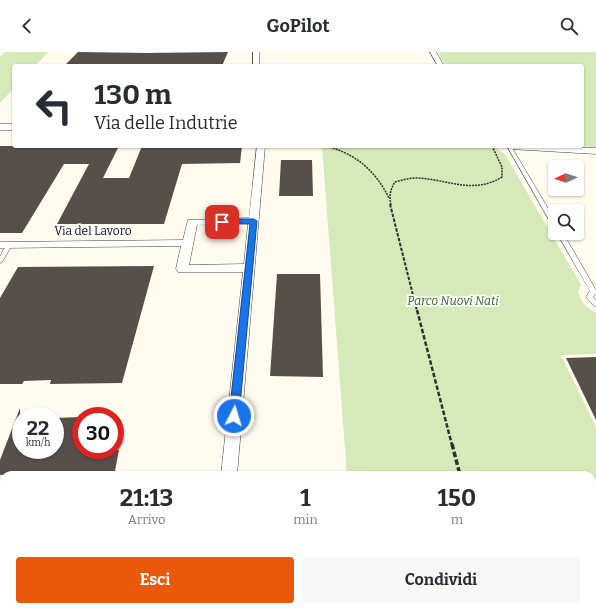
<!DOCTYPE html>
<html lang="it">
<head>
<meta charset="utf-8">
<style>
	body { margin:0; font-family:Bitter,serif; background:#f7f7f7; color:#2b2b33; height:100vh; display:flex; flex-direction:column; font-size:15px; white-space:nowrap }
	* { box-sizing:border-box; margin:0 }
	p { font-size:13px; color:#7c7c81 }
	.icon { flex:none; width:22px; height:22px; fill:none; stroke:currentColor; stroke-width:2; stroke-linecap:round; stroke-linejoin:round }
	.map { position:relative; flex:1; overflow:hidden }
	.panel { position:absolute; left:0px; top:419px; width:596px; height:140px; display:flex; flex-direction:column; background:#fff; border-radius:12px 12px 0 0; box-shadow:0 1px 3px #0004 }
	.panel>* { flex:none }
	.top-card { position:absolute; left:12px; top:12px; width:572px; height:84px; border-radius:4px; box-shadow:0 1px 3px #0004; background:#fff; color:#2b2b33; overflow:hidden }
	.needle { width:26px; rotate:266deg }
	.controls { position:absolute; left:548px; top:108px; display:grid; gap:8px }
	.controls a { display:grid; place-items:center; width:36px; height:36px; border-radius:4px; background:#fff; box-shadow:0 1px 3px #0004; font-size:20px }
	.speed { position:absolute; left:12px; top:355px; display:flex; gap:8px; font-size:20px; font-weight:700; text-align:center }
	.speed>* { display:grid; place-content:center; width:52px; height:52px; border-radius:50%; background:#fff; box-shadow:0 1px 3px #0004; line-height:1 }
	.speed small { font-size:10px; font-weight:400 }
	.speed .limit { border:6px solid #d22; background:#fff; color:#111 }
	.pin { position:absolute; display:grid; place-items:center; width:34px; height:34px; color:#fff; margin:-17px; border-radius:8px; box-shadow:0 2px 6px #0006 }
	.me { position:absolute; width:44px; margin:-22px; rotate:5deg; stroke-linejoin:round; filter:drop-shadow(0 0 3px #0008) }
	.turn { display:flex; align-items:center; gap:14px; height:84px; padding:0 16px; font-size:18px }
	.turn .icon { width:52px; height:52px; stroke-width:2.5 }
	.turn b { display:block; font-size:28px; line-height:34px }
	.eta { display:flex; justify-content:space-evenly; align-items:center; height:68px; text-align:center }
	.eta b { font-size:24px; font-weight:700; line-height:28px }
	.action { display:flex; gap:8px; margin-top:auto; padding:8px 16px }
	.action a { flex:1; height:46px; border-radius:4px; background:#ea580c; color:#fff; font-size:16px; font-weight:700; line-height:46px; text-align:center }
	.action a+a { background:#f7f7f7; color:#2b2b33 }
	header { display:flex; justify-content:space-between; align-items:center; height:52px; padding:0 16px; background:#fff; font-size:18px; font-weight:700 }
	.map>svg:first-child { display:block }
</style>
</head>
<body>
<header><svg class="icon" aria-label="back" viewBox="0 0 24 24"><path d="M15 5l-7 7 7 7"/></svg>GoPilot<svg class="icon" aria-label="search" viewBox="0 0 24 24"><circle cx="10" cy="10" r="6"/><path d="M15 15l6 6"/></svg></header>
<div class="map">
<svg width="596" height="559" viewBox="0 0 596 559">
	<rect width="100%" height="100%" fill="#fffbef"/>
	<g fill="#d5e9b9">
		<polygon points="5,0 48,0 35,14 14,14 14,36 0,51 0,5"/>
		<polygon points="438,0 596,0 596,95 575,94 582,94 582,14 445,14"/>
		<path d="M322 94 490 95 498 97 506 104 581 233 578 239C580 249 586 256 596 261V302L561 303 596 375V445L592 446V423H347Z"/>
		<polygon points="592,546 596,559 357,559 357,555 592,555"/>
	</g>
	<g fill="#574f4a">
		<polygon points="78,0 147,1 228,0 222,14 64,14"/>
		<polygon points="0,94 119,94 103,126 129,126 142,94 242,94 240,111 182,112 164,172 57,172 89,112 64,112 22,181 0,181"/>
		<polygon points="281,108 312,108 313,144 279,144"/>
		<polygon points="154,214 122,331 50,332 51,328 24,329 22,332 0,332 0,246 18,215"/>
		<polygon points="277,222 320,222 323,325 270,324"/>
		<polygon points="596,305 596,368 566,306"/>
		<polygon points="20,356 21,398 55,398 55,366 81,365 81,398 119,398 115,419 0,423 0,408"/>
	</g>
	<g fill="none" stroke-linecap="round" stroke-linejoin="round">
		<g stroke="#414141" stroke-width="1">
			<g id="service">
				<polygon points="507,94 511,94 555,168 555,175 552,173"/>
				<polygon points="557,181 563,181 596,238 596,242 593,245 596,248 596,254 594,254 586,245 590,239"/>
				<polygon points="9,191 12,193 2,210 0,211 0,204 7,192"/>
			</g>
		</g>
		<g stroke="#414141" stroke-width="1">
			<g id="minor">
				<rect x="253" y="0" width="6" height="14"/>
				<polygon points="430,0 436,0 444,14 438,14"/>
				<path d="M257 94H265L237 423H221L243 220H178L176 217 181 194 0 196V190L183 188 188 168 249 166ZM248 172 244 212 189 213 197 173Z"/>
				<polygon points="208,555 228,555 227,559 207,559"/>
			</g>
		</g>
		<g stroke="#414141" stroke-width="1">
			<g id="tertiary">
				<rect x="0" y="72" width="14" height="6"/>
				<polygon points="505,94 596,96 596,102 510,97"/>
			</g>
		</g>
		<g stroke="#303030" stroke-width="1.5" stroke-dasharray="2 1" stroke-linecap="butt">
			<path d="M324 94C354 100 375 118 389 146"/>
			<path d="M391 153C389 144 390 138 395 130 402 128 409 126 417 126 447 127 473 143 502 125V115L492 94"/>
		</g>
		<polyline stroke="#303030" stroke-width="2" stroke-dasharray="3.5 1.5" stroke-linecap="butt" points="390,152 417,259"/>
		<polyline stroke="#303030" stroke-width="2.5" stroke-dasharray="4.5 2" stroke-linecap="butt" points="417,258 452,393"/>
		<g stroke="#303030" stroke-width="3.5" stroke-dasharray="5.5 2.5" stroke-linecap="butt">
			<polyline points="452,392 460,423"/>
			<polyline points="494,555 496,559"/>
		</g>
		<use href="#service" fill="#fff" fill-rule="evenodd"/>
		<use href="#minor" fill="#fff" fill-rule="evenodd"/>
		<use href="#tertiary" fill="#fff" fill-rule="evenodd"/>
	</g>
	<polygon fill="#1a73e8" stroke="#114b97" points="222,167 254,167 257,169 239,364 238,367 234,368 230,367 229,364 250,172 220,171 220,168"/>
	<g text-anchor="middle" stroke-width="4" stroke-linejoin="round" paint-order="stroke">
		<g font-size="12" fill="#0e0e0e" stroke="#fff">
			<text x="93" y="183">Via del Lavoro</text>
		</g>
		<g font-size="12" font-style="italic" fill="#31661e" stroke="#fff">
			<text x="453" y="253">Parco Nuovi Nati</text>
		</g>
	</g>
</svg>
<div class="controls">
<a><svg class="needle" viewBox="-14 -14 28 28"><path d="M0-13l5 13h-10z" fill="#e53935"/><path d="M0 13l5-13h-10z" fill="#7c7c81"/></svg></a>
<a><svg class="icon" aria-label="search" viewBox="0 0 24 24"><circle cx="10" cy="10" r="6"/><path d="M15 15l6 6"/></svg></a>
</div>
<div class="speed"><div>22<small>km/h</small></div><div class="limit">30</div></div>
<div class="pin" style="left:222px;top:170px;background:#d93025"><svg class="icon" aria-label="arrive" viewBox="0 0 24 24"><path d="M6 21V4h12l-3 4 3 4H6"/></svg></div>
<svg class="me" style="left:234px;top:364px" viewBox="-20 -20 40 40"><circle r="17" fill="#1a73e8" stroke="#fff" stroke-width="3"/><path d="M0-11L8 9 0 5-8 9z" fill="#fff"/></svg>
<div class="top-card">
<div class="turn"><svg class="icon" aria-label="left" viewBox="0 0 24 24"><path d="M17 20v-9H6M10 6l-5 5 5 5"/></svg><div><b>130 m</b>Via delle Indutrie</div></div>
</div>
<section class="panel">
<div class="eta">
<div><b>21:13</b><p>Arrivo</p></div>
<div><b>1</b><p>min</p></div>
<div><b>150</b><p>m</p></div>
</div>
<div class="action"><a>Esci</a><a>Condividi</a></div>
</section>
</div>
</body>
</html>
